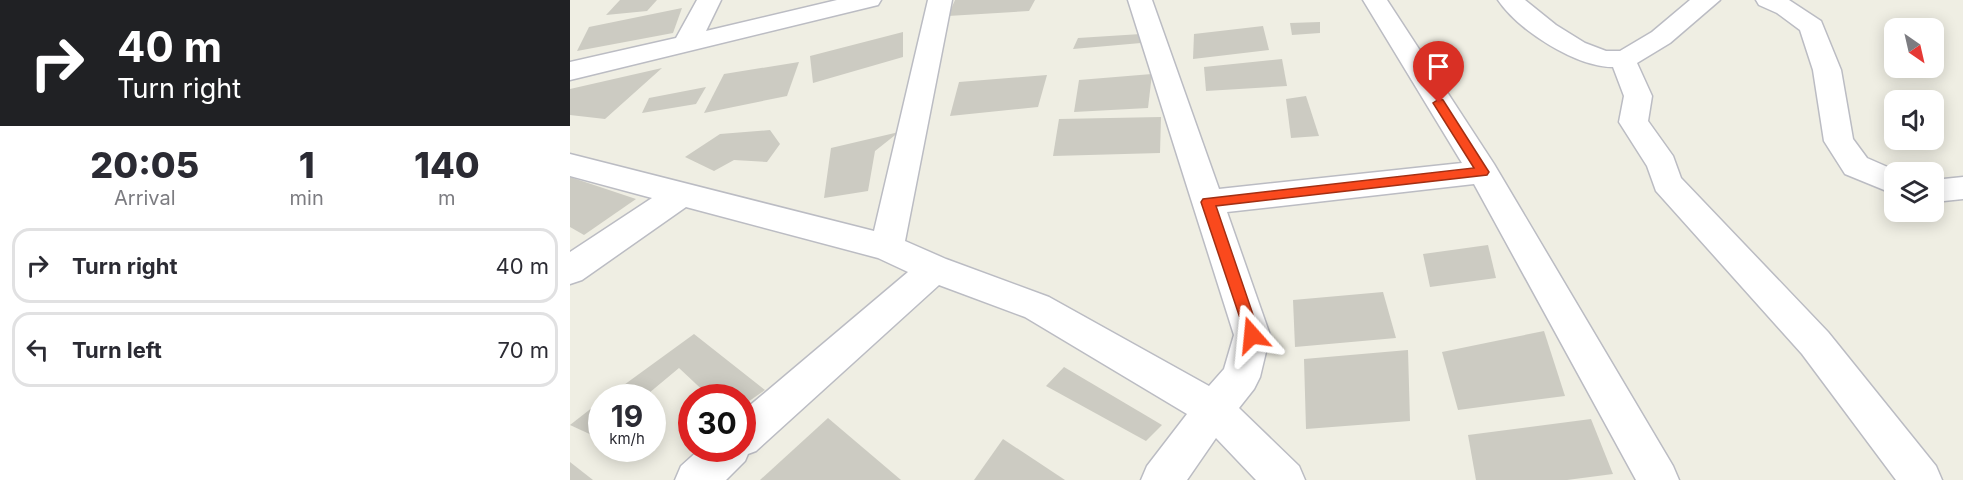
<!DOCTYPE html>
<html lang="en">
<head>
<meta charset="utf-8">
<style>
	body { margin:0; font-family:Inter,sans-serif; background:#f7f7f7; color:#2b2b33; height:100vh; display:flex; flex-direction:column; font-size:22px; white-space:nowrap }
	* { box-sizing:border-box; margin:0 }
	p { font-size:20px; color:#7c7c81 }
	.icon { flex:none; width:33px; height:33px; fill:none; stroke:currentColor; stroke-width:2; stroke-linecap:round; stroke-linejoin:round }
	.map { position:relative; flex:1; overflow:hidden }
	.details { display:flex; flex-direction:column; background:#fff; width:570px }
	.details>* { flex:none }
	.hud { background:#202124; color:#fff; overflow:hidden }
	.needle { width:39px; rotate:146deg }
	.tools { position:absolute; left:1314px; top:18px; display:grid; gap:12px }
	.tools a { display:grid; place-items:center; width:60px; height:60px; border-radius:12px; background:#fff; box-shadow:0 3px 15px #0003; font-size:30px }
	.speed { position:absolute; left:18px; top:384px; display:flex; gap:12px; font-size:30px; font-weight:700; text-align:center }
	.speed>* { display:grid; place-content:center; width:78px; height:78px; border-radius:50%; background:#fff; box-shadow:0 3px 15px #0003; line-height:1 }
	.speed small { font-size:15px; font-weight:400 }
	.speed .limit { border:9px solid #d22; background:#fff; color:#111 }
	.pin { position:absolute; display:grid; place-items:center; width:51px; height:51px; color:#fff; margin:-62px -26px; border-radius:50% 50% 50% 0; rotate:-45deg; box-shadow:0 0 6px #0007 }
	.pin .icon { rotate:45deg }
	.me { position:absolute; width:66px; margin:-33px; rotate:342deg; stroke-linejoin:round; filter:drop-shadow(0 0 4px #0008) }
	.turn { display:flex; align-items:center; gap:21px; height:126px; padding:0 18px; font-size:27px }
	.turn .icon { width:78px; height:78px; stroke-width:2.5 }
	.turn b { display:block; font-size:42px; line-height:51px }
	.eta { display:flex; justify-content:space-evenly; align-items:center; height:102px; text-align:center }
	.eta b { font-size:36px; font-weight:800; line-height:42px }
	ul { padding:0; list-style:none }
	li { display:flex; align-items:center; gap:18px; height:75px; margin:0 12px 9px; padding:0 6px; border:3px solid #e1e1e2; border-radius:18px }
	li div { flex:1 }
	li b { display:block; font-size:22px }
	li em { font-style:normal }
	main { display:flex; flex:1; min-height:0 }
	.map>svg:first-child { display:block }
</style>
</head>
<body>
<main>
<section class="details">
<div class="hud">
<div class="turn"><svg class="icon" aria-label="right" viewBox="0 0 24 24"><path d="M7 20v-9h11M14 6l5 5-5 5"/></svg><div><b>40 m</b>Turn right</div></div>
</div>
<div class="eta">
<div><b>20:05</b><p>Arrival</p></div>
<div><b>1</b><p>min</p></div>
<div><b>140</b><p>m</p></div>
</div>
<ul>
<li><svg class="icon" aria-label="right" viewBox="0 0 24 24"><path d="M7 20v-9h11M14 6l5 5-5 5"/></svg><div><b>Turn right</b></div><em>40 m</em></li>
<li><svg class="icon" aria-label="left" viewBox="0 0 24 24"><path d="M17 20v-9H6M10 6l-5 5 5 5"/></svg><div><b>Turn left</b></div><em>70 m</em></li>
</ul>
</section>
<div class="map">
<svg width="1393" height="480" viewBox="0 0 1393 480">
	<rect width="100%" height="100%" fill="#efeee3"/>
	<g fill="#cccbc2">
		<polygon points="50,0 87,0 77,11 36,15"/>
		<polygon points="385,0 465,0 459,11 378,16"/>
		<polygon points="112,8 103,33 7,51 19,27"/>
		<polygon points="750,22 750,33 722,35 720,23"/>
		<polygon points="693,26 699,50 623,59 624,34"/>
		<polygon points="333,32 333,57 243,83 240,56"/>
		<polygon points="571,34 571,43 503,49 508,38"/>
		<polygon points="712,59 717,86 636,91 634,67"/>
		<polygon points="229,62 217,96 134,113 154,74"/>
		<polygon points="92,68 35,119 0,115 0,89"/>
		<polygon points="582,74 578,108 504,112 509,80"/>
		<polygon points="477,75 468,107 380,116 389,82"/>
		<polygon points="136,87 126,104 72,113 79,98"/>
		<polygon points="736,96 749,136 721,138 716,99"/>
		<polygon points="591,117 590,153 483,156 489,119"/>
		<polygon points="200,130 210,144 197,162 164,160 144,171 115,157 150,134"/>
		<polygon points="329,132 305,151 298,191 254,198 261,148"/>
		<polygon points="0,177 66,199 14,235 0,227"/>
		<polygon points="918,245 926,278 860,287 853,254"/>
		<polygon points="813,292 826,338 725,347 723,300"/>
		<polygon points="974,331 995,396 888,410 872,352"/>
		<polygon points="124,334 195,390 172,406 172,398 141,398 109,368 73,398 36,398"/>
		<polygon points="838,350 840,421 736,429 734,359"/>
		<polygon points="494,367 592,425 576,441 476,386"/>
		<polygon points="32,400 32,432 26,437 0,425"/>
		<polygon points="258,418 331,480 190,480"/>
		<polygon points="1021,419 1043,474 997,480 906,480 898,435"/>
		<polygon points="433,439 495,480 404,480"/>
		<polygon points="0,462 23,480 0,480"/>
	</g>
	<g fill="none" stroke-linecap="round" stroke-linejoin="round">
		<g stroke="#bbbcc3" stroke-width="3">
			<g id="minor">
				<polygon points="127,0 151,0 136,31 267,0 311,0 308,5 0,80 0,62 106,38"/>
				<polygon points="358,0 382,0 335,241 376,259 479,297 639,386 654,369 664,335 558,0 582,0 649,189 892,163 793,0 817,0 924,164 1103,466 1109,480 1066,480 904,184 657,212 700,335 690,377 684,389 669,408 729,466 735,480 686,480 646,438 617,480 571,480 577,466 617,414 455,317 369,285 186,451 178,454 175,461 156,480 105,480 111,466 131,448 172,448 172,412 338,272 308,258 116,207 12,280 0,284 0,252 82,198 0,176 0,154 304,231"/>
				<path d="M928 0H955L986 25 1015 43 1036 51H1050L1082 32 1120 0H1150L1100 43 1067 63 1082 96 1078 121 1103 156 1111 178 1258 332 1366 466 1372 480H1326L1232 354 1086 191 1077 166 1049 122 1054 96 1043 67C1006 67 948 30 928 0Z"/>
				<polygon points="1186,0 1219,0 1251,21 1271,70 1283,139 1297,158 1329,172 1324,172 1324,194 1275,174 1254,141 1243,70 1230,30 1207,13 1189,5"/>
				<polygon points="1393,177 1393,199 1364,202 1364,180"/>
			</g>
		</g>
		<use href="#minor" fill="#fff" fill-rule="evenodd"/>
	</g>
	<polygon fill="#fa491d" stroke="#a22f13" stroke-width="1.5" points="869,99 873,100 917,169 919,172 917,175 646,206 690,335 687,339 682,341 677,339 631,202 633,199 904,168 863,103"/>
</svg>
<div class="tools">
<a><svg class="needle" viewBox="-14 -14 28 28"><path d="M0-13l5 13h-10z" fill="#e53935"/><path d="M0 13l5-13h-10z" fill="#7c7c81"/></svg></a>
<a><svg class="icon" aria-label="sound" viewBox="0 0 24 24"><path d="M4 9h4l5-4v14l-5-4H4zM17 9q2 3 0 6"/></svg></a>
<a><svg class="icon" aria-label="layers" viewBox="0 0 24 24"><path d="M12 4l9 5-9 5-9-5zM3 14l9 5 9-5"/></svg></a>
</div>
<div class="speed"><div>19<small>km/h</small></div><div class="limit">30</div></div>
<div class="pin" style="left:869px;top:103px;background:#d93025"><svg class="icon" aria-label="arrive" viewBox="0 0 24 24"><path d="M6 21V4h12l-3 4 3 4H6"/></svg></div>
<svg class="me" style="left:682px;top:335px" viewBox="-20 -20 40 40"><path d="M0-17L14 15 0 8-14 15z" fill="#fa491d" stroke="#fff" stroke-width="4"/></svg>
</div>
</main>
</body>
</html>
